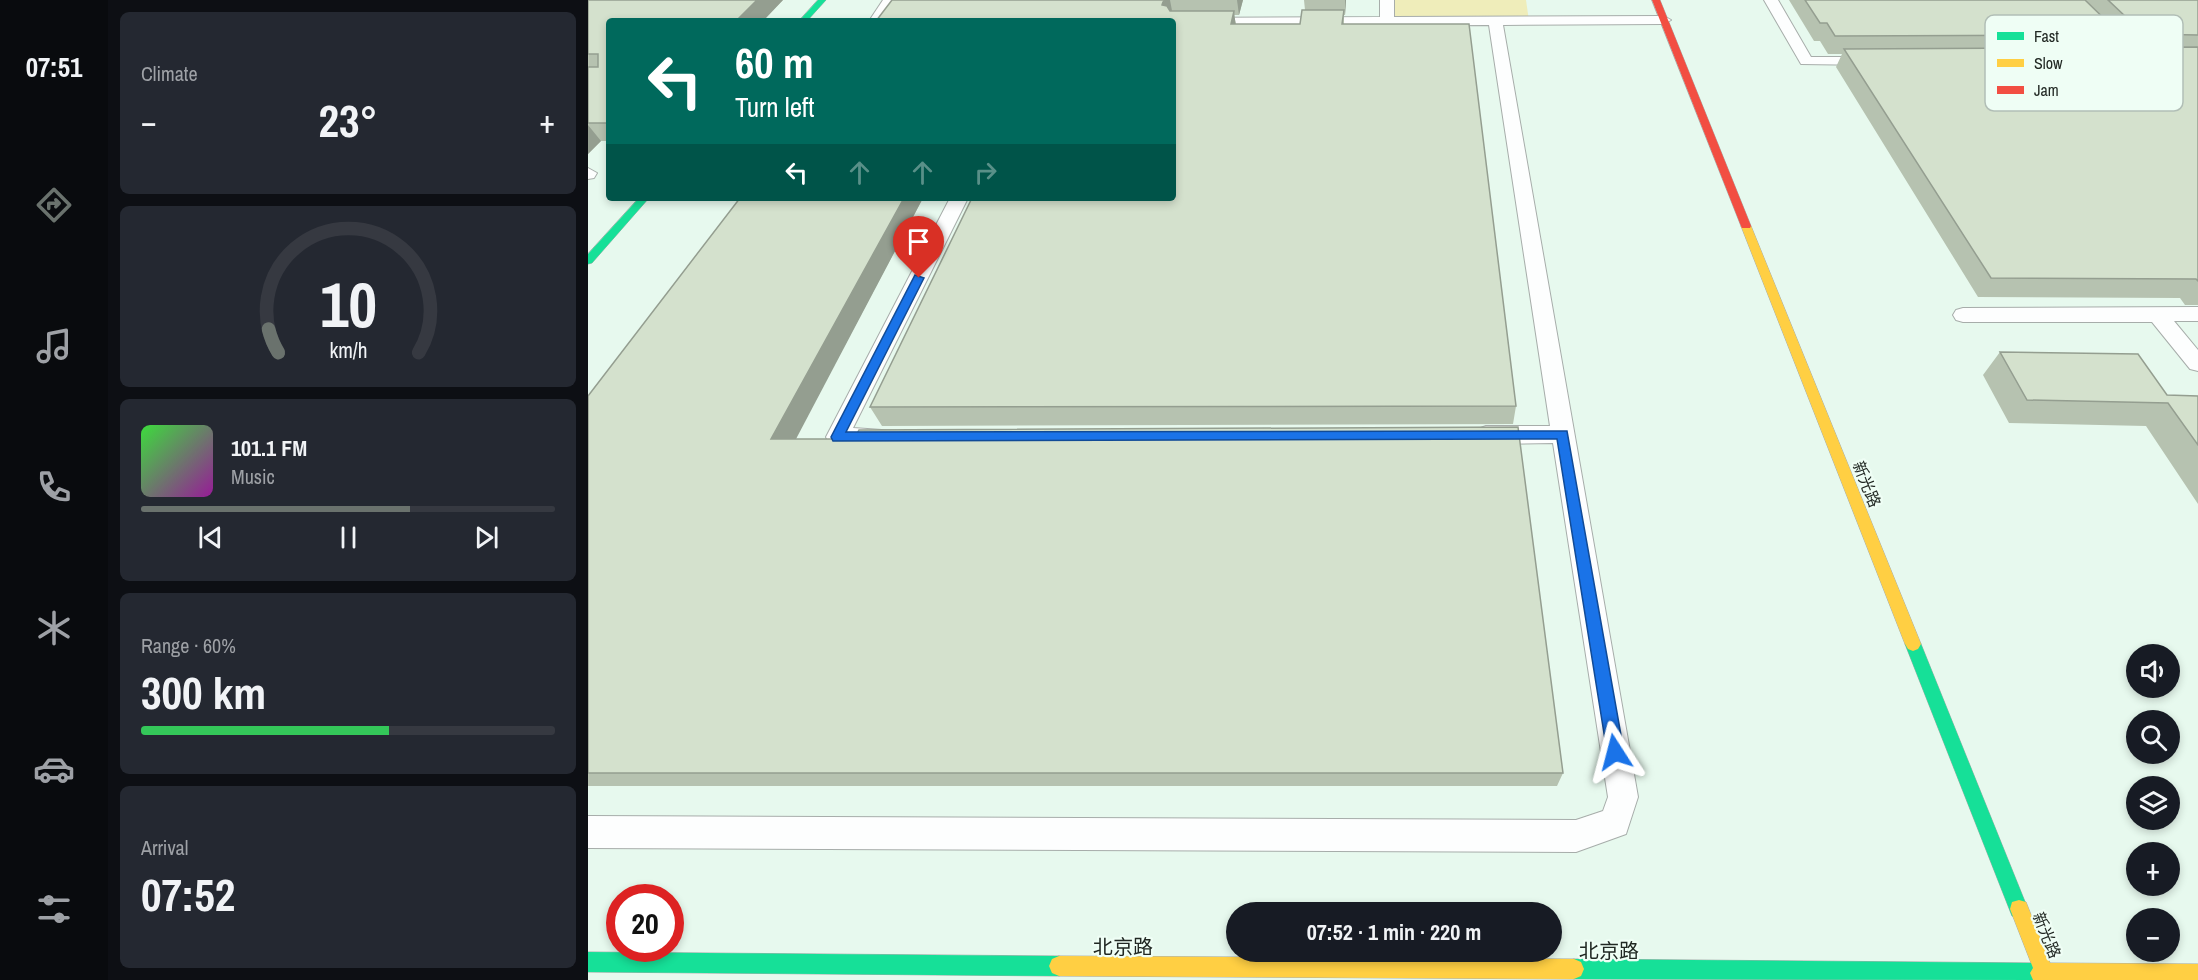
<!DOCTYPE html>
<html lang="en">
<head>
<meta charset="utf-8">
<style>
	:root { --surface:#171b24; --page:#242831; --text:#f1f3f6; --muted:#9ea1a6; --line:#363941; --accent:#6a726d }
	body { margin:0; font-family:"Archivo Narrow","Noto Sans SC",sans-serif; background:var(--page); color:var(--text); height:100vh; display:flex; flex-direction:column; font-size:22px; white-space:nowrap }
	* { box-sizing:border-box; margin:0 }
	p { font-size:20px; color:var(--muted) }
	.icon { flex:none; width:33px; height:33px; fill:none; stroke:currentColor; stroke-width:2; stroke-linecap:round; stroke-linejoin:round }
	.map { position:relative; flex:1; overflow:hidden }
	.panel { display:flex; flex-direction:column; gap:12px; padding:12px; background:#0d0f14; width:480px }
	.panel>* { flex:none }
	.top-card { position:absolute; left:18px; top:18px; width:570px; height:183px; border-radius:6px; box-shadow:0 3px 9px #0003; background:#00695c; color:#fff; overflow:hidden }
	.fabs { position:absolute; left:1538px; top:644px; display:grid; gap:12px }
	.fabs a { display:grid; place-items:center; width:54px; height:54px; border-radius:50%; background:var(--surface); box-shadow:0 3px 9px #0003; font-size:30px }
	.speed { position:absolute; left:18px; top:884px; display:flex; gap:12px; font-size:30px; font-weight:700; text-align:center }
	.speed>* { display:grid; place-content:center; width:78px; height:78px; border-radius:50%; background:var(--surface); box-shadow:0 3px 9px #0003; line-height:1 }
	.speed .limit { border:9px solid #d22; background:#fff; color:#111 }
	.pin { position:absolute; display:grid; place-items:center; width:51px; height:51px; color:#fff; margin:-62px -26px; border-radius:50% 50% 50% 0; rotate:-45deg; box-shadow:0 0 6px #0007 }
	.pin .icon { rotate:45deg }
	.me { position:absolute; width:66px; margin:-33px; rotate:351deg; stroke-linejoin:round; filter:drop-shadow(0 0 4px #0008) }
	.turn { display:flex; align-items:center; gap:21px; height:126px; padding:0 30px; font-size:27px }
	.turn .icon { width:78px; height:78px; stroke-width:2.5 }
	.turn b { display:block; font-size:42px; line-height:51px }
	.lanes { display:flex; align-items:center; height:57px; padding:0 30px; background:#0003; justify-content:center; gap:30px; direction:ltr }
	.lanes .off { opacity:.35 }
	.big { font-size:45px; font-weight:700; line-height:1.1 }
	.panel .tile { flex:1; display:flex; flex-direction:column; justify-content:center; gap:9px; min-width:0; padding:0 21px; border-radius:9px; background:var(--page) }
	.panel .dial { align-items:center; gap:0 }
	.dial svg { height:156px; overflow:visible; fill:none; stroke:var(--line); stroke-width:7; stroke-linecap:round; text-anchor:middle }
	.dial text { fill:var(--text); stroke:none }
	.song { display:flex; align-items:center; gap:18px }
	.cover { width:72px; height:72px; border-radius:9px; background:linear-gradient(135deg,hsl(120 70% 55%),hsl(300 70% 35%)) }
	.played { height:6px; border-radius:3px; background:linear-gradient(90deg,var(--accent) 65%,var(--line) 65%) }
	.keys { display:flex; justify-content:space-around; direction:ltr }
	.heat { display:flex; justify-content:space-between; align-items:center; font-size:33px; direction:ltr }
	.charge { height:9px; border-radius:4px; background:linear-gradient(90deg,#34c759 60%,var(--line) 0) }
	.trip { position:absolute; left:638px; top:902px; width:336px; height:60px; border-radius:30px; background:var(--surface); box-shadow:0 3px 9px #0003; font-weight:700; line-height:60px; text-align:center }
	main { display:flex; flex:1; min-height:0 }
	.tab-bar { display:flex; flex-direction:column; width:108px; justify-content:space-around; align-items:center; background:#090b0e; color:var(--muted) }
	.tab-bar .icon { width:42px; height:42px }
	.tab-bar .on { color:var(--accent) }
	.tab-bar b { font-size:27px; color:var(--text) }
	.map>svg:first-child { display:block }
	.built { fill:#e7f9ee; fill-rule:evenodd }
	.green { fill:#efedba }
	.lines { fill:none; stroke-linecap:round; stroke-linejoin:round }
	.lane-casing { stroke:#a7adaa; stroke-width:2 }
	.fast-casing { stroke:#a7adaa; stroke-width:1 }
	.slow-casing { stroke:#a7adaa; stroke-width:1 }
	.jam-casing { stroke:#a7adaa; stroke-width:1 }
	.lane { fill:#fdfefe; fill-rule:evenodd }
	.fast { fill:#16e098; fill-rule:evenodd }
	.slow { fill:#ffcf43; fill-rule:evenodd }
	.jam { fill:#f24e42; fill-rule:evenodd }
	.wall { fill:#b6c2b0; fill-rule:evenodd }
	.shaded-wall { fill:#949e90 }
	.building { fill:#d4e1cd; stroke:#949e90; stroke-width:1.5 }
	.route { fill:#1a73e8; stroke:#114b97; stroke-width:1.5 }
	.labels { text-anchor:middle; stroke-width:4.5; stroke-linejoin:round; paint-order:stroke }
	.street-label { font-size:16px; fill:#212823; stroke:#effef5 }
	.near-street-label { font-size:20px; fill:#212823; stroke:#effef5 }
	.key { fill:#effef5; stroke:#b1beb6; stroke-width:1.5 }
	.key-label { font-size:16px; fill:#212823 }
</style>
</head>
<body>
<main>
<nav class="tab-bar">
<b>07:51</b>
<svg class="icon on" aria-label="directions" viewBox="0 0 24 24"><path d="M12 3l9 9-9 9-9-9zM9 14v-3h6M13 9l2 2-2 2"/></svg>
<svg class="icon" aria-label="music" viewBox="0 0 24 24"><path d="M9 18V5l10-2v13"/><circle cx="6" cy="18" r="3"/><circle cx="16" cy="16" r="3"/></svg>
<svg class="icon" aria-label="phone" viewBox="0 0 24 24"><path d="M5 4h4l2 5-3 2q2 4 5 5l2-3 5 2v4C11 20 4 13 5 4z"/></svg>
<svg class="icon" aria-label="climate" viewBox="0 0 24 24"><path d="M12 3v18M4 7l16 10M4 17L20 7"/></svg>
<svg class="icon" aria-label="car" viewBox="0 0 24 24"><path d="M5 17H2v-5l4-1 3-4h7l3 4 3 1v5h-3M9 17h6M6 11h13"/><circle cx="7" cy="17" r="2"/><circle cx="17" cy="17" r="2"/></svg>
<svg class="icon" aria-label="filters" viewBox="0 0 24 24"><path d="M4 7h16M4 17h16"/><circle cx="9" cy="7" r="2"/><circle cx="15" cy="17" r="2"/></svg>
</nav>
<section class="panel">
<div class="tile"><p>Climate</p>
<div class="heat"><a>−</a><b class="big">23°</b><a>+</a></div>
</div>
<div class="tile dial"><svg viewBox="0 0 100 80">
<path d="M14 69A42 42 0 1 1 86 69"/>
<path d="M14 69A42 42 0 0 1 9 57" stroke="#6a726d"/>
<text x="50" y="56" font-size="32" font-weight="700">10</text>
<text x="50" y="72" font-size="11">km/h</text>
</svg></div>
<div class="tile">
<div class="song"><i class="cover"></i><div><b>101.1 FM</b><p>Music</p></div></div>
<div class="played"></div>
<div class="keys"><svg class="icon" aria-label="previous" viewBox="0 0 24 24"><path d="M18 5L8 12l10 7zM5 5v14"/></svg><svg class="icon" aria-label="pause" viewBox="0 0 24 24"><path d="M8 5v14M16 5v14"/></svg><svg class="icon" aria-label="next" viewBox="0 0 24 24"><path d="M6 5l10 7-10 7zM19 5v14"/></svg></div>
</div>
<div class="tile"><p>Range · 60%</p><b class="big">300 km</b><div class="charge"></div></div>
<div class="tile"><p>Arrival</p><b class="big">07:52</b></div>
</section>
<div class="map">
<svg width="1610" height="980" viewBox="0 0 1610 980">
	<rect width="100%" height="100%" fill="#f2faf6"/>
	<path class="built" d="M0,0h1610v980h-1610zM21,21h564v177h-564zM1548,654h33v33h-33zM1548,720h33v33h-33zM1548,786h33v33h-33zM1548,852h33v33h-33zM32,897h50v51h-50zM648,912h315v39h-315zM1548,918h33v33h-33z"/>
	<path class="green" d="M799,0h139l3,21h-142z"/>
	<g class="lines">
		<defs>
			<g id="lane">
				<path d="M295,0h14l-14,21h-14z"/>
				<path d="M792,0h14v17l270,-1 7,4 -7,4 -161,1 135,772 -12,37 -50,18 -988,-4v-32l988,4 27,-9 5,-14 -55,-354 -67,1 -8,-3 -3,-6 3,-6 8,-3h64l-61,-401 -316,1v-5h-6l6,-3 207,-1z"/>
				<path d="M1176,0h14l33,57h60l7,4 -7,4 -70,-1z"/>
				<path d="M1473,0h15l56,54h66v8h-75z"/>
				<path d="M0,168l9,5 -3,5 -6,1z"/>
				<path d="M362,198h18l-115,230 43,3 3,6 -3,6 -8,3h-51l-8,-3 -3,-6z"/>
				<path d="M1610,307v14h-24l24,29v21l-8,-2 -38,-47h-189l-7,-2 -3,-5 3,-5 7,-2z"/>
			</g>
			<g id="fast">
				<path d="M230,0h8l-19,21h-8z"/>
				<path d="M51,198h10l-57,65 -4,1v-10z"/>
				<path d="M1325,637l5,2 3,5 107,265 -2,7 -7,2 -7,-2 -107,-272 3,-5z"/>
				<path d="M0,952l471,4 7,3 3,7 -3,7 -7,3 -471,-4z"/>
				<path d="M986,959l466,4 7,3 3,7 -4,7 -472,-1 -7,-3 -3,-7 3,-7z"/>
			</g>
			<g id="slow">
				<path d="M1158,223l5,3 170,418 -3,5 -5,2 -5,-2 -3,-5 -164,-418z"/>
				<path d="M1431,900l7,2 24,61 148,1v16h-165l-3,-7 3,-5 -23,-59 2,-7z"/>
				<path d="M471,956l515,3 7,3 3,7 -3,7 -7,3 -515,-3 -7,-3 -3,-7 3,-7z"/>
			</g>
			<path id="jam" d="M1064,0h8l91,226 -1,2h-8l-1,-2z"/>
		</defs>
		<use href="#lane" class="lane-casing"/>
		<use href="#fast" class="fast-casing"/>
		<use href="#slow" class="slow-casing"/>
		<use href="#jam" class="jam-casing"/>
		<use href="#lane" class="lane"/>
		<use href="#fast" class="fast"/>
		<use href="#slow" class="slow"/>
		<use href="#jam" class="jam"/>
	</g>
	<g class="wall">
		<path d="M0,0h195l-20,21h-154v120h-8l-13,13z"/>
		<path d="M303,0h352l-4,15h-5l2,9h64l5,-14 -1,-10h42l-1,15h-1v9l172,382 -3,18 -631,2 -12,-19 303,-386 -282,-20z"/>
		<path d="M1201,0h409v305h-13l-5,-7 -202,-1 -142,-230 6,-13h-14l-8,-13h-6zM1531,38l9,9h-15z"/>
		<path d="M335,198l-128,241 768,334 -6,13h-969v-390z"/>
		<path d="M1412,352l167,43 31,1v108l-52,-78 -137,-3 -26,-48z"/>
	</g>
	<g class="shaded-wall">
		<path d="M169,0h26l-20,21h-27z"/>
		<path d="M578,0h4l3,16 -11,-11 1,-3z"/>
		<path d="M649,0h6l-4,15z"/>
		<path d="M757,0h1l-1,15z"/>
		<path d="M646,11l2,17 -5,-4z"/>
		<path d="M0,125l13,16 -13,13z"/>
		<path d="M316,198h19l-137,260 -15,-19z"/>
	</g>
	<g class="building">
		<path d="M0,0h169l-21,21h-127v102h-21v-56h10v-13h-10z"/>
		<path d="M304,0h274l-3,2 -1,3 5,1 3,5h64l-3,13h69l2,-14h42l-2,14h127l47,382 -646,1 102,-209h201v-177h-297z"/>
		<path d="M1217,0h280l36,35 -286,1 -8,-13h-7z"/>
		<path d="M1520,0h90v35l-54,-1z"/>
		<path d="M1610,47v234l-2,-2 -205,-1 -147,-229z"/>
		<path d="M152,198h164l-133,241h83l5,-9 659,-3 45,346h-975v-377z"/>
		<path d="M1412,352l138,2 29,41 31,1v49l-30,-42 -141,-3z"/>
	</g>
	<path class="route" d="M327,275l9,3 -78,154 721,-1 57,321 -3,6 -6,2 -6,-2 -2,-6 -50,-313 -724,2 -2,-4z"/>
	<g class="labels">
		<g class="street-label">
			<text transform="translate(1279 484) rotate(68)" y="6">新光路</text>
			<text transform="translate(1459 935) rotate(68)" y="6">新光路</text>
		</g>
		<g class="near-street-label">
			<text x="535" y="954">北京路</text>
			<text x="1021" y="958">北京路</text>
		</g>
	</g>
	<rect x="1397" y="15" width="198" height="96" rx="9" class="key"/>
	<rect x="1409" y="32" width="27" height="8" fill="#16e098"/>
	<rect x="1409" y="59" width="27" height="8" fill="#ffcf43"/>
	<rect x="1409" y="86" width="27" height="8" fill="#f24e42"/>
	<g class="key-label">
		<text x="1446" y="42">Fast</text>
		<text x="1446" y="69">Slow</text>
		<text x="1446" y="96">Jam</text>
	</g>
</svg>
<div class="fabs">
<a><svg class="icon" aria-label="sound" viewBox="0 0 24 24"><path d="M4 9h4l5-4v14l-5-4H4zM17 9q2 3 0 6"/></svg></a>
<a><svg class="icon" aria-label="search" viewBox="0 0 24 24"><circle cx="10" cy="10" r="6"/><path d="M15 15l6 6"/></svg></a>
<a><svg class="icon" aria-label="layers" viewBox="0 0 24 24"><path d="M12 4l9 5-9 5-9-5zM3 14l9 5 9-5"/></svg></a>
<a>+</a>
<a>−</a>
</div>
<div class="speed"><div class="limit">20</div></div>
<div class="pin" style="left:331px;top:278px;background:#d93025"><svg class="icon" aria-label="arrive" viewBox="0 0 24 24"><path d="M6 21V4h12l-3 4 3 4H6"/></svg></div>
<svg class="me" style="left:1027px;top:752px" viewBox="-20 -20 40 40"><path d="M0-17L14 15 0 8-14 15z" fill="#1a73e8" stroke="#fff" stroke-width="4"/></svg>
<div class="trip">07:52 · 1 min · 220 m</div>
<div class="top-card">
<div class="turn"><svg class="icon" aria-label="left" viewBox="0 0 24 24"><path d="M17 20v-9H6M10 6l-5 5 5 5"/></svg><div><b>60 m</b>Turn left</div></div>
<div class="lanes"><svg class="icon" aria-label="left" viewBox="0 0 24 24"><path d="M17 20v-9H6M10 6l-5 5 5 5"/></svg><svg class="icon off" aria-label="ahead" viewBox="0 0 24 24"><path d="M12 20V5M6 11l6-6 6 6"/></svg><svg class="icon off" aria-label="ahead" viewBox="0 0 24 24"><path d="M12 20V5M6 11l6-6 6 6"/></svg><svg class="icon off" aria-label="right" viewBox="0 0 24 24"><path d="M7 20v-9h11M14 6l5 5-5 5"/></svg></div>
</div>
</div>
</main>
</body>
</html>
